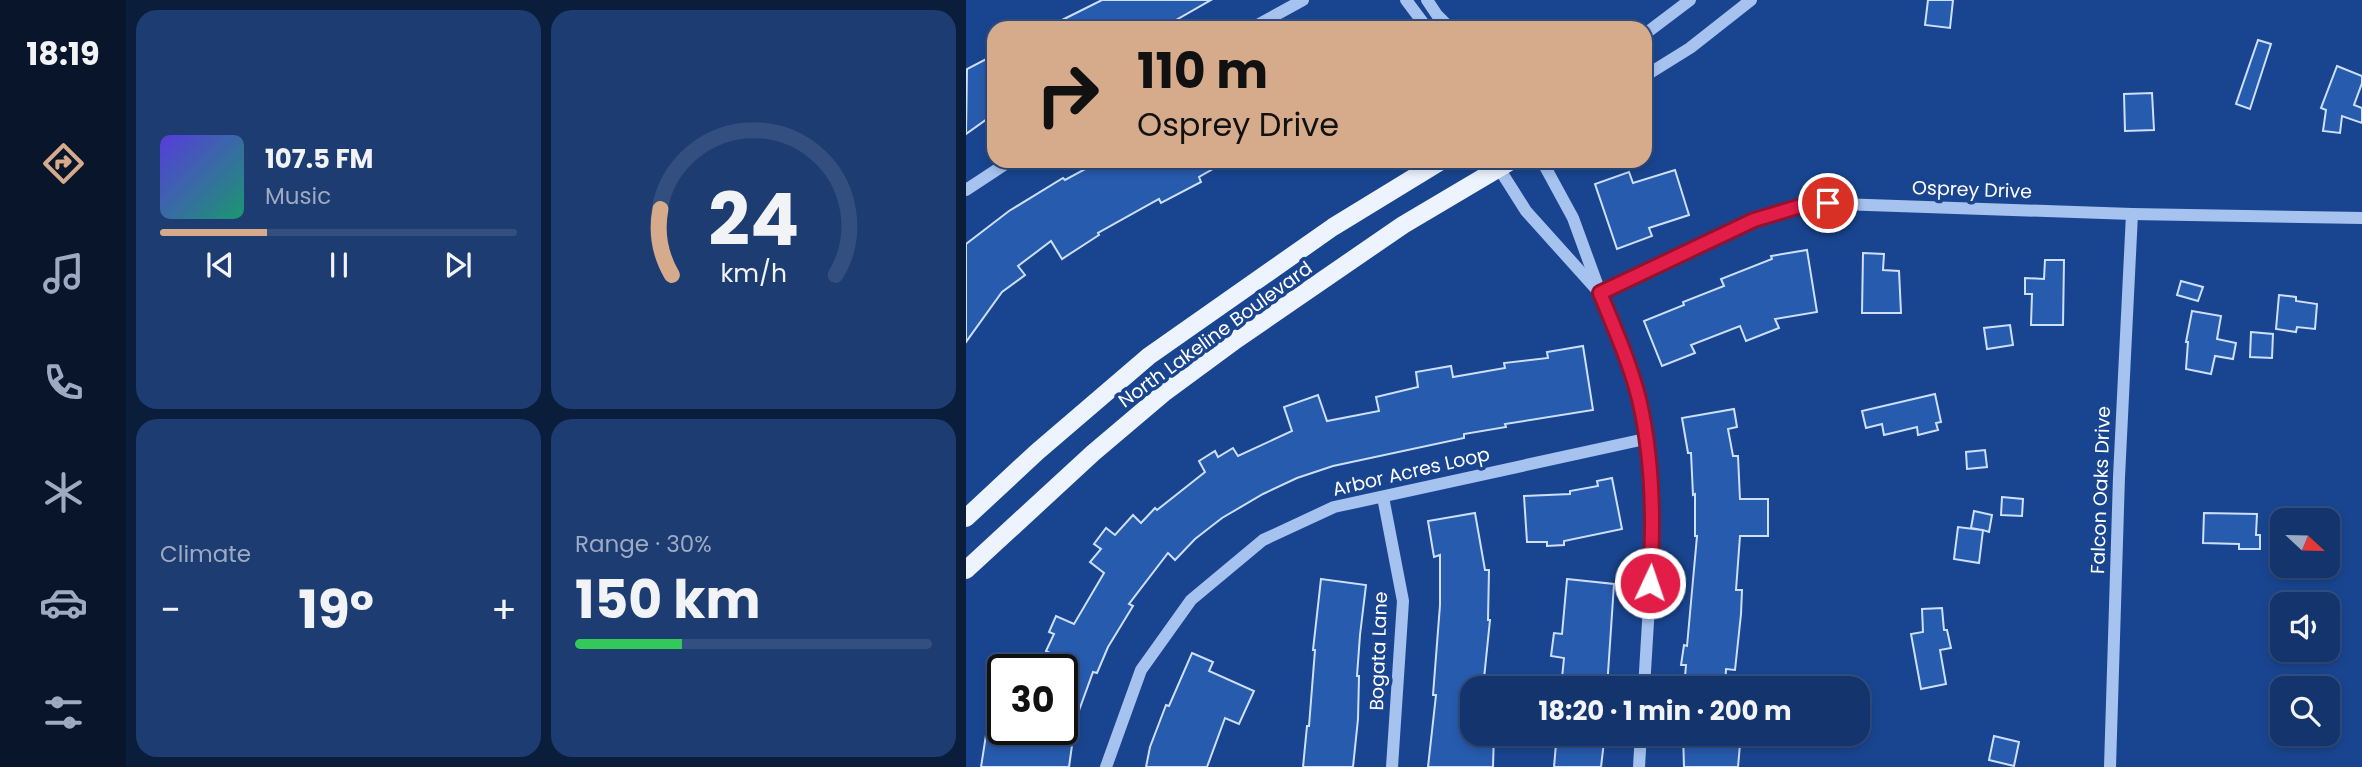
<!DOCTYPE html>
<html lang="en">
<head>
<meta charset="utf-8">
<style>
	:root { --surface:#13346c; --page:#1c3c72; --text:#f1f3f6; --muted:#9daac2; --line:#324f7f; --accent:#d6ab8b }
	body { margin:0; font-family:Poppins,sans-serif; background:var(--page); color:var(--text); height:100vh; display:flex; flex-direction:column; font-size:26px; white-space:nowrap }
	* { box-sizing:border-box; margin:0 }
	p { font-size:23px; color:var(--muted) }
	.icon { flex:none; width:38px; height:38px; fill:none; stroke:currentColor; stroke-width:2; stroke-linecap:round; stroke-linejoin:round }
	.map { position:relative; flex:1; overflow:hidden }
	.details { display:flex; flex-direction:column; gap:10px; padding:10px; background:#0a1d3b; width:840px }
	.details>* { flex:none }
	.top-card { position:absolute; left:21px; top:21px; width:665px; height:147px; border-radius:21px; box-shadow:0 4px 10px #0003,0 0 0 2px var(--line); background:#d6ab8b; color:#111; overflow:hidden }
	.needle { width:46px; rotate:112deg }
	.controls { position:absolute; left:1304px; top:508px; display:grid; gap:14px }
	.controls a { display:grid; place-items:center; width:70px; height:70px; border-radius:14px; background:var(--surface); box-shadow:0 4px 10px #0003,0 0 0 2px var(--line); font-size:35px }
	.speed { position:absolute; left:21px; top:654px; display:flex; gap:14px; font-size:35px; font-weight:700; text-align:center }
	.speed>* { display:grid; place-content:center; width:91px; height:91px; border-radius:50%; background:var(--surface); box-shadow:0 4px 10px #0003,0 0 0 2px var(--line); line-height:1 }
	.speed .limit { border:4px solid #111; border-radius:10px; background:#fff; color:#111 }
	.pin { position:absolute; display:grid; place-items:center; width:60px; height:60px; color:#fff; margin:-30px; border:4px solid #fff; border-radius:50%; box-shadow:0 2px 7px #0007 }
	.me { position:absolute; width:77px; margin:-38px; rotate:3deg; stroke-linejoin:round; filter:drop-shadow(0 0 5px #0008) }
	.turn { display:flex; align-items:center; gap:24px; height:147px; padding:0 35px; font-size:32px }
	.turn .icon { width:91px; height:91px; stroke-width:2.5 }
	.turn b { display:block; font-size:49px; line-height:60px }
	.big { font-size:52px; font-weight:700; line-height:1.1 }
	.details .card { flex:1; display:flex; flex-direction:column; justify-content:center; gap:10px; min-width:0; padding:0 24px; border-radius:21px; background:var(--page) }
	.details .dial { align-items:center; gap:0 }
	.dial svg { height:182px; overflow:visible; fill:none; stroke:var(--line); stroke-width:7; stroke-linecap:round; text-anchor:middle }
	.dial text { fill:var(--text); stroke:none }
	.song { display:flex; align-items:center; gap:21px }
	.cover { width:84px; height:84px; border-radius:10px; background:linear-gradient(135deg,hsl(250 70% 55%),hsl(160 70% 35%)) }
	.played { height:7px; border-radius:4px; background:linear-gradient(90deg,var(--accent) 30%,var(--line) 30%) }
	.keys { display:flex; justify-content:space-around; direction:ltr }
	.heat { display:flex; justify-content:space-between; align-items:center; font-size:38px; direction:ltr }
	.charge { height:10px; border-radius:5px; background:linear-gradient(90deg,#34c759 30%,var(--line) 0) }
	.details .tiles { flex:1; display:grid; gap:10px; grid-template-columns:repeat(2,1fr) }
	.trip { position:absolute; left:494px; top:676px; width:410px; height:70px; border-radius:21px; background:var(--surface); box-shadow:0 4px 10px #0003,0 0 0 2px var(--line); font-weight:700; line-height:70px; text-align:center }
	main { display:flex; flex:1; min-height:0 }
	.tabs { display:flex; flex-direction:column; width:126px; justify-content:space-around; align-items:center; background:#08152b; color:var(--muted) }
	.tabs .icon { width:49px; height:49px }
	.tabs .active { color:var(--accent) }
	.tabs b { font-size:32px; color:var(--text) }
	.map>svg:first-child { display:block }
	.building { fill:#275bae; stroke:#cddffb; stroke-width:2 }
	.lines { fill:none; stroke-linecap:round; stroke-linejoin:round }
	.minor { stroke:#a6c2ef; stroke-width:12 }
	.major { stroke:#eef4ff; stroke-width:18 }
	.route-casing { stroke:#92132f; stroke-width:18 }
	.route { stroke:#e11d48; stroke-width:12 }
	.labels { text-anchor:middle; stroke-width:7; stroke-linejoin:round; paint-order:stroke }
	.street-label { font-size:19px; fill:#fff; stroke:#194590 }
</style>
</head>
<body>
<main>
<nav class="tabs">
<b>18:19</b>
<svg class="icon active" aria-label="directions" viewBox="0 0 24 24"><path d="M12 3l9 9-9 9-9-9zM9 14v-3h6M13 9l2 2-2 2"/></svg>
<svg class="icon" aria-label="music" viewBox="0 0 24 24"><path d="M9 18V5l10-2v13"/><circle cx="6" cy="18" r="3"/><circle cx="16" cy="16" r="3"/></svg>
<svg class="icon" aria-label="phone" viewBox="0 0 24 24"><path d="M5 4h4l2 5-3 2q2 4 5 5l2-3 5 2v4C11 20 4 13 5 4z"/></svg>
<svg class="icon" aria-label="climate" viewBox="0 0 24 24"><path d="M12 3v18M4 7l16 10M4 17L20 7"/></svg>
<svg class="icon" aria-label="car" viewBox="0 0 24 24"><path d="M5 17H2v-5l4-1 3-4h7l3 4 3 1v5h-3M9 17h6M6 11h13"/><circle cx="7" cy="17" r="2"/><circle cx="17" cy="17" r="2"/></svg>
<svg class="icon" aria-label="filters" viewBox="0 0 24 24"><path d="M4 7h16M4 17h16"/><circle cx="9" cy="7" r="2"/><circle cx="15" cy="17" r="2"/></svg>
</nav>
<section class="details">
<div class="tiles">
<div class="card">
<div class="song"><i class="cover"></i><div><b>107.5 FM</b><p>Music</p></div></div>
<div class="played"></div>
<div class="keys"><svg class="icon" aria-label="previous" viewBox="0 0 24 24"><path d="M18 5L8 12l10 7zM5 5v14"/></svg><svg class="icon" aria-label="pause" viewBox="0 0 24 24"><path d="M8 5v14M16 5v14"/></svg><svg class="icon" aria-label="next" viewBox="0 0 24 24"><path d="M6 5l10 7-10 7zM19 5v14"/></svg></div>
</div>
<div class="card dial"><svg viewBox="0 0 100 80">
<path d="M14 69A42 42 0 1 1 86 69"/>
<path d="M14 69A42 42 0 0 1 9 40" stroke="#d6ab8b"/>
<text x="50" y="56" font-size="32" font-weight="700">24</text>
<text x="50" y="72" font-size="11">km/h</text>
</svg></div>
<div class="card"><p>Climate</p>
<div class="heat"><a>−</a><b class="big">19°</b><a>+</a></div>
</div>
<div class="card"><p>Range · 30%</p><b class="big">150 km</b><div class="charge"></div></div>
</div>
</section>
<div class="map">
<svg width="1396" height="767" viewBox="0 0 1396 767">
	<rect width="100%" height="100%" fill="#194590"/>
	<g class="building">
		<path d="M136,0h109l-49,28h-116z"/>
		<path d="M962,0h25l-3,28 -25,-3z"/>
		<path d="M1292,40l13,4 -21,65 -14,-5z"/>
		<path d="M28,55v59l-28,20 1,-65z"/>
		<path d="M1371,66l25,10v7l-8,22 8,3v15l-20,-7 -2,17 -17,-2 3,-21 -5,-2z"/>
		<path d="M1186,93l2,37 -29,1 -1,-37z"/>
		<path d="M134,161h127l-28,16 2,5 -40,21 -2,-4 -61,34 1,2 -37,24 -11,-18 -33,25 7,9 -23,17 -36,50v-98l43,-33 54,-33 2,2z"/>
		<path d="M709,170l14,45 -40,13 3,8 -35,13 -22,-65 34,-12 4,11z"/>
		<path d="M841,250l10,62 -42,7 4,9 -33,13 -6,-15 -49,19 4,8 -33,13 -18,-45 40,-16 -1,-3 41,-16 -3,-7 51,-20 -1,-3z"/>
		<path d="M897,253l21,1 -1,16 16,1 2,42h-39z"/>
		<path d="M1079,260h19l-1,65h-32l1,-31h-7v-16l19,1z"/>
		<path d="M1215,281l22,6 -5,14 -21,-6z"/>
		<path d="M1313,295l17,2v4l21,3 -2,25 -18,-2 -1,5 -20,-3z"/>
		<path d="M1226,311l29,5 -4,23 19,4 -3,16 -18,-3 -4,18 -25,-5 2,-27h-2z"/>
		<path d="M1044,325l3,20 -26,4 -3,-21z"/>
		<path d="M1285,332l22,2 -1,24 -22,-1z"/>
		<path d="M617,346l10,64 -88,14 1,3 -42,7v4l-131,28 -36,12 -34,16 -41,24 -27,21 -20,21 -7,-7 -39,51 4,2 -25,41 -11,26 -4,-1 -16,44 -15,-5v-41h-18l6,-17 -4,-2 8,-17 -5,-2 7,-16 18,8 30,-51 -14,-11 11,-13 -7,-5 12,-16 9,7 18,-20 8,8 14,-15 2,2 48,-38 -6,-11 16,-10 3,6 15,-9 5,8 54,-25 -8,-24 34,-12 9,26 52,-10 -3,-14 42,-10 -2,-15 35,-6 2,11 52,-9 -1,-5 44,-5 -1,-6z"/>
		<path d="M969,394l6,28 -5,1 2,7 -20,5 -1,-8 -33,8 -2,-11 -16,4 -4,-17z"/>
		<path d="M768,409l3,18 -9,2 5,27h5l2,43h28v37h-28l-4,54h6l-1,24 -6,56 -9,-1 -1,19h-41l2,-23h-5l3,-20 3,1 10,-110h-2v-42l-2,1 -2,-42h-3l-6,-35z"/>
		<path d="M1019,450l2,17 -20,2 -1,-17z"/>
		<path d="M646,478l10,51 -58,12v4l-17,1v-4h-20l-3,-46 46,-2v-3l28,-5 -1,-5z"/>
		<path d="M1036,497l21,2 -1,17 -21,-1z"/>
		<path d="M1008,511l18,4 -3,17 -6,-2 -4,33 -25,-4 4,-32 24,3 -11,-2z"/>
		<path d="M509,513l10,57h4l-1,50h2l-7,68h-11v45h22l-1,34h-65l8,-72h-3l7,-90v-50l-6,2 -6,-36z"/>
		<path d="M1238,513l53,1 -1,21h4v14h-21v-5l-36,-1z"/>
		<path d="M355,579l45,6 -6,50 -3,41h2l-1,43 -5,48h-50l4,-41h2l6,-76h-2z"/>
		<path d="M601,579l47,5 -7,104h-46l3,-30 -13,-2 3,-23 8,1z"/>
		<path d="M976,608l2,22h3l4,18 -11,2 6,34 -25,5 -10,-55 12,-2 -1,-23z"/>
		<path d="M226,653l21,9 -4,9 45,20 -15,33 -14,-6 -18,49h-61l4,-20 16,-42 3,1z"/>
		<path d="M71,733l36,5 -4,29h-88l5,-32 50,6z"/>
		<path d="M591,733h48l-4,34h-47z"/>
		<path d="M717,733h58l-3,34h-54z"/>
		<path d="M1028,736l25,6 -5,24 -25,-6z"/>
	</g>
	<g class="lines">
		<g class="minor">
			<path d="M440,0l21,28"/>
			<path d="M461,0l10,15 13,13"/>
			<path d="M286,28l51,-28"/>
			<path d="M679,34l45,-34"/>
			<path d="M679,76l45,-28 61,-48"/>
			<path d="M576,161l31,57 66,181 11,74 2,83 -8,132"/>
			<path d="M529,162l31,49 71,79"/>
			<path d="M0,190l44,-29"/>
			<path d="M634,293l154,-73 57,-17 321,11 230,4"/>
			<path d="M417,497l20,104 -11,166"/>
			<path d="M140,767l35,-97 50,-70 72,-60 71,-33 311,-68"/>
			<path d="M673,767l2,-34"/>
			<path d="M1144,767l9,-290 13,-263"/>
		</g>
		<g class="major">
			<path d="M0,518l71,-66 112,-96 184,-129 108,-66"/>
			<path d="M0,570l127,-117 72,-61 72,-53 166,-114 108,-64"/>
		</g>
	</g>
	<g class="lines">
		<defs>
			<path id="route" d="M684,583c4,-60 3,-125 -11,-184 -9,-36 -25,-72 -39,-106l154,-73 57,-17h17"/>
		</defs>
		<use href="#route" class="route-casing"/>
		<use href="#route" class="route"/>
	</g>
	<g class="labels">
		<g class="street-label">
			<text transform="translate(1006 189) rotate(2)" y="7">Osprey Drive</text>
			<text transform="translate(249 334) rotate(-36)" y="7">North Lakeline Boulevard</text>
			<text transform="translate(445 471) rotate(-13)" y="7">Arbor Acres Loop</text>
			<text transform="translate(1134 490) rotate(-88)" y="7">Falcon Oaks Drive</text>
			<text transform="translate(412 651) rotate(-88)" y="7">Bogata Lane</text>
		</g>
	</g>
</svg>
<div class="controls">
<a><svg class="needle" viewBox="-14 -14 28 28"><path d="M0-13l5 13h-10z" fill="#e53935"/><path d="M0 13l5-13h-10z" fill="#9daac2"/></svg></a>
<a><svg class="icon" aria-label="sound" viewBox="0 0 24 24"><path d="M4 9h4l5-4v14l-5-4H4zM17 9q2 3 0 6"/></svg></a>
<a><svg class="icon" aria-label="search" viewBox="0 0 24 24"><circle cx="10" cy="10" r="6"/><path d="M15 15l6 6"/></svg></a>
</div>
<div class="speed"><div class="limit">30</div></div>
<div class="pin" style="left:862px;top:203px;background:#d93025"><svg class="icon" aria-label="arrive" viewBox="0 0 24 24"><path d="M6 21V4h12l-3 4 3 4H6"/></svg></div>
<svg class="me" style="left:684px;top:583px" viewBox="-20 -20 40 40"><circle r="17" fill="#e11d48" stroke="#fff" stroke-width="3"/><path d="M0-11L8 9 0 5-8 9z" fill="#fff"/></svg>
<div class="trip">18:20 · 1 min · 200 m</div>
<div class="top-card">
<div class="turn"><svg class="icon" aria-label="right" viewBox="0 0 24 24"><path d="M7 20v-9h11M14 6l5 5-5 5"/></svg><div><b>110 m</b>Osprey Drive</div></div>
</div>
</div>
</main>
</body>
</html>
